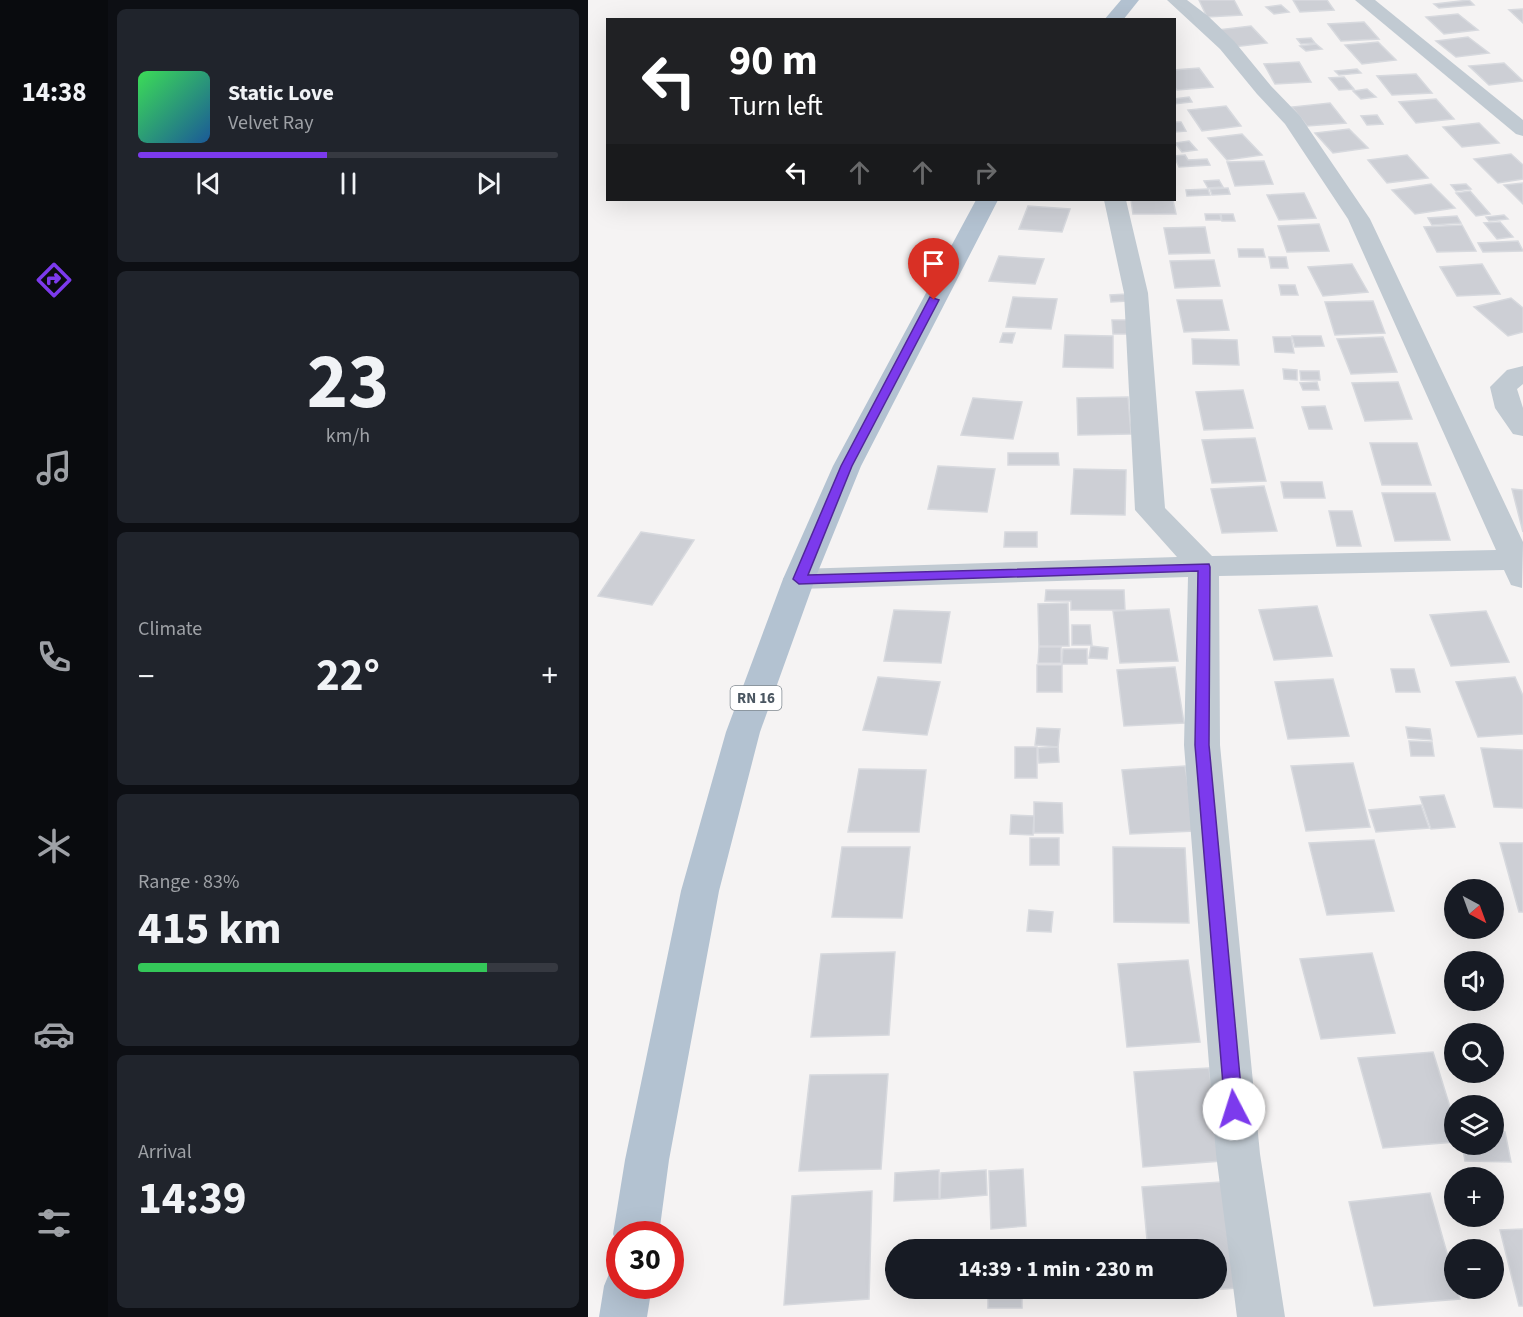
<!DOCTYPE html>
<html lang="en">
<head>
<meta charset="utf-8">
<style>
	:root { --surface:#171b24; --page:#20242c; --text:#f1f3f6; --muted:#9ea1a6; --line:#363941; --accent:#7c3aed }
	body { margin:0; font-family:"Source Sans 3",sans-serif; background:var(--page); color:var(--text); height:100vh; display:flex; flex-direction:column; font-size:22px; white-space:nowrap }
	* { box-sizing:border-box; margin:0 }
	p { font-size:20px; color:var(--muted) }
	.icon { flex:none; width:33px; height:33px; fill:none; stroke:currentColor; stroke-width:2; stroke-linecap:round; stroke-linejoin:round }
	.map { position:relative; flex:1; overflow:hidden }
	.side { display:flex; flex-direction:column; gap:9px; padding:9px; background:#0d0f14; width:480px }
	.side>* { flex:none }
	.banner { position:absolute; left:18px; top:18px; width:570px; height:183px; border-radius:0px; box-shadow:0 6px 24px #0002; background:#202124; color:#fff; overflow:hidden }
	.needle { width:39px; rotate:139deg }
	.buttons { position:absolute; left:856px; top:879px; display:grid; gap:12px }
	.buttons a { display:grid; place-items:center; width:60px; height:60px; border-radius:50%; background:var(--surface); box-shadow:0 6px 24px #0002; font-size:30px }
	.speed { position:absolute; left:18px; top:1221px; display:flex; gap:12px; font-size:30px; font-weight:700; text-align:center }
	.speed>* { display:grid; place-content:center; width:78px; height:78px; border-radius:50%; background:var(--surface); box-shadow:0 6px 24px #0002; line-height:1 }
	.speed .limit { border:9px solid #d22; background:#fff; color:#111 }
	.pin { position:absolute; display:grid; place-items:center; width:51px; height:51px; color:#fff; margin:-62px -26px; border-radius:50% 50% 50% 0; rotate:-45deg; box-shadow:0 0 6px #0007 }
	.pin .icon { rotate:45deg }
	.me { position:absolute; width:66px; margin:-33px; rotate:355deg; stroke-linejoin:round; filter:drop-shadow(0 0 4px #0008) }
	.turn { display:flex; align-items:center; gap:21px; height:126px; padding:0 24px; font-size:27px }
	.turn .icon { width:78px; height:78px; stroke-width:2.5 }
	.turn b { display:block; font-size:42px; line-height:51px }
	.lanes { display:flex; align-items:center; height:57px; padding:0 24px; background:#0003; justify-content:center; gap:30px; direction:ltr }
	.lanes .off { opacity:.35 }
	.big { font-size:45px; font-weight:700; line-height:1.1 }
	.side .card { flex:1; display:flex; flex-direction:column; justify-content:center; gap:9px; min-width:0; padding:0 21px; border-radius:9px; background:var(--page) }
	.side .dial { align-items:center; gap:0 }
	.dial b { font-size:78px; line-height:1 }
	.song { display:flex; align-items:center; gap:18px }
	.cover { width:72px; height:72px; border-radius:9px; background:linear-gradient(135deg,hsl(130 70% 55%),hsl(210 70% 35%)) }
	.played { height:6px; border-radius:3px; background:linear-gradient(90deg,var(--accent) 45%,var(--line) 45%) }
	.keys { display:flex; justify-content:space-around; direction:ltr }
	.heat { display:flex; justify-content:space-between; align-items:center; font-size:33px; direction:ltr }
	.charge { height:9px; border-radius:4px; background:linear-gradient(90deg,#34c759 83%,var(--line) 0) }
	.trip { position:absolute; left:297px; top:1239px; width:342px; height:60px; border-radius:30px; background:var(--surface); box-shadow:0 6px 24px #0002; font-weight:700; line-height:60px; text-align:center }
	main { display:flex; flex:1; min-height:0 }
	.tab-bar { display:flex; flex-direction:column; width:108px; justify-content:space-around; align-items:center; background:#090b0e; color:var(--muted) }
	.tab-bar .icon { width:42px; height:42px }
	.tab-bar .active { color:var(--accent) }
	.tab-bar b { font-size:27px; color:var(--text) }
	.map>svg:first-child { display:block }
	.building { fill:#cdcfd5; stroke:#d7d9de; stroke-width:1.5 }
	.lines { fill:none; stroke-linecap:round; stroke-linejoin:round }
	.minor { fill:#c1cad2; fill-rule:evenodd }
	.primary { fill:#b3c2d1; fill-rule:evenodd }
	.route { fill:#7c3aed; stroke:#51269a; stroke-width:1.5 }
	.labels { text-anchor:middle; stroke-width:5; stroke-linejoin:round; paint-order:stroke }
	.shield { fill:#fff; stroke:#808990; stroke-width:1.5 }
	.shield-label { font-size:15px; font-weight:bold; fill:#4a5661 }
</style>
</head>
<body>
<main>
<nav class="tab-bar">
<b>14:38</b>
<svg class="icon active" aria-label="directions" viewBox="0 0 24 24"><path d="M12 3l9 9-9 9-9-9zM9 14v-3h6M13 9l2 2-2 2"/></svg>
<svg class="icon" aria-label="music" viewBox="0 0 24 24"><path d="M9 18V5l10-2v13"/><circle cx="6" cy="18" r="3"/><circle cx="16" cy="16" r="3"/></svg>
<svg class="icon" aria-label="phone" viewBox="0 0 24 24"><path d="M5 4h4l2 5-3 2q2 4 5 5l2-3 5 2v4C11 20 4 13 5 4z"/></svg>
<svg class="icon" aria-label="climate" viewBox="0 0 24 24"><path d="M12 3v18M4 7l16 10M4 17L20 7"/></svg>
<svg class="icon" aria-label="car" viewBox="0 0 24 24"><path d="M5 17H2v-5l4-1 3-4h7l3 4 3 1v5h-3M9 17h6M6 11h13"/><circle cx="7" cy="17" r="2"/><circle cx="17" cy="17" r="2"/></svg>
<svg class="icon" aria-label="filters" viewBox="0 0 24 24"><path d="M4 7h16M4 17h16"/><circle cx="9" cy="7" r="2"/><circle cx="15" cy="17" r="2"/></svg>
</nav>
<section class="side">
<div class="card">
<div class="song"><i class="cover"></i><div><b>Static Love</b><p>Velvet Ray</p></div></div>
<div class="played"></div>
<div class="keys"><svg class="icon" aria-label="previous" viewBox="0 0 24 24"><path d="M18 5L8 12l10 7zM5 5v14"/></svg><svg class="icon" aria-label="pause" viewBox="0 0 24 24"><path d="M8 5v14M16 5v14"/></svg><svg class="icon" aria-label="next" viewBox="0 0 24 24"><path d="M6 5l10 7-10 7zM19 5v14"/></svg></div>
</div>
<div class="card dial"><b>23</b><p>km/h</p></div>
<div class="card"><p>Climate</p>
<div class="heat"><a>−</a><b class="big">22°</b><a>+</a></div>
</div>
<div class="card"><p>Range · 83%</p><b class="big">415 km</b><div class="charge"></div></div>
<div class="card"><p>Arrival</p><b class="big">14:39</b></div>
</section>
<div class="map">
<svg width="935" height="1317" viewBox="0 0 935 1317">
	<rect width="100%" height="100%" fill="#f5f3f3"/>
	<g class="building">
		<path d="M611,0h35l8,15 -35,2z"/>
		<path d="M705,0h34l7,10 -34,2z"/>
		<path d="M881,0l5,5 -35,3 -5,-4z"/>
		<path d="M693,5l8,7 -15,2 -8,-7z"/>
		<path d="M935,9v14l-14,-13z"/>
		<path d="M870,14l20,16 -34,4 -18,-17z"/>
		<path d="M776,22l15,17 -38,2 -13,-17z"/>
		<path d="M663,26l16,17 -34,4 -16,-17z"/>
		<path d="M880,37l21,16 -33,4 -20,-16z"/>
		<path d="M723,38l4,5 -14,1 -4,-5z"/>
		<path d="M790,42l18,18 -34,4 -17,-19z"/>
		<path d="M728,44l6,5 -16,2 -6,-5z"/>
		<path d="M711,62l12,20 -36,2 -11,-20z"/>
		<path d="M916,63l19,18 -34,4 -20,-19z"/>
		<path d="M611,68l14,19 -36,3 -3,-4v-16z"/>
		<path d="M769,69l4,4 -22,2 -4,-4z"/>
		<path d="M828,74l16,19 -40,2 -15,-19z"/>
		<path d="M756,77l10,12 -15,1 -10,-12z"/>
		<path d="M779,89l9,8 -15,2 -8,-8z"/>
		<path d="M601,97l3,5 -18,2v-5z"/>
		<path d="M848,99l18,20 -38,4 -17,-21z"/>
		<path d="M742,103l16,20 -39,3 -15,-19z"/>
		<path d="M638,106l15,20 -39,5 -14,-21z"/>
		<path d="M789,115l6,9 -16,1 -6,-9z"/>
		<path d="M586,122h7l5,9 -12,1z"/>
		<path d="M891,123l20,20 -37,4 -19,-20z"/>
		<path d="M761,129l19,19 -35,5 -18,-20z"/>
		<path d="M654,134l20,21 -35,5 -19,-22z"/>
		<path d="M601,141l8,9 -15,2 -7,-9z"/>
		<path d="M923,154l12,11v14l-25,4 -24,-24z"/>
		<path d="M597,155l3,5 19,-1 3,6 -31,2 -5,-11z"/>
		<path d="M819,155l21,23 -41,5 -19,-23z"/>
		<path d="M676,161l9,23 -38,2 -8,-24z"/>
		<path d="M631,180l4,7 -15,1 -4,-7z"/>
		<path d="M935,183v21l-19,-19z"/>
		<path d="M843,184l24,24 -40,6 -23,-24z"/>
		<path d="M878,184l5,5 -15,2 -5,-6z"/>
		<path d="M640,188l2,6 -18,1 -2,-6z"/>
		<path d="M620,189l2,6 -23,1 -1,-6z"/>
		<path d="M882,191l20,23 -14,2 -20,-23z"/>
		<path d="M716,193l12,25 -37,2 -12,-25z"/>
		<path d="M543,200h42l3,14h-43z"/>
		<path d="M440,206l42,3 -8,23 -43,-3z"/>
		<path d="M617,214h15l1,6h-15z"/>
		<path d="M633,214h12l2,7h-13z"/>
		<path d="M916,215l4,4 -19,2 -3,-4z"/>
		<path d="M869,216l4,7 -29,2 -4,-7z"/>
		<path d="M912,222l13,15 -16,2 -13,-16z"/>
		<path d="M731,224l10,27 -42,1 -9,-26z"/>
		<path d="M874,225l14,26 -39,1 -13,-25z"/>
		<path d="M617,227l5,26 -41,1 -5,-26z"/>
		<path d="M930,241l5,10 -40,1 -5,-9z"/>
		<path d="M650,249h25l2,8h-26z"/>
		<path d="M411,256l45,3 -9,25 -46,-3z"/>
		<path d="M681,257h17l2,11h-17z"/>
		<path d="M626,260l6,26 -45,2 -5,-27z"/>
		<path d="M764,264l16,28 -45,4 -15,-29z"/>
		<path d="M894,264l18,30 -43,2 -17,-29z"/>
		<path d="M691,285h16l3,10h-17z"/>
		<path d="M539,294l1,7 -17,1 -1,-7z"/>
		<path d="M425,297l44,2 -6,30 -45,-2z"/>
		<path d="M923,298l12,10v24l-15,4 -34,-29z"/>
		<path d="M589,300h45l7,30 -45,2z"/>
		<path d="M785,301l12,32 -50,2 -10,-33z"/>
		<path d="M524,320h19l1,14h-19z"/>
		<path d="M415,333h12l-3,10 -12,-1z"/>
		<path d="M477,335l48,1v32l-50,-1z"/>
		<path d="M704,336h29l3,10 -29,1z"/>
		<path d="M685,337h18l3,16 -19,-1z"/>
		<path d="M795,337l14,35 -46,2 -14,-35z"/>
		<path d="M604,339l45,1 2,25 -46,-1z"/>
		<path d="M695,369l14,1v10l-13,-1z"/>
		<path d="M712,371h19l1,9h-19z"/>
		<path d="M729,382l2,8h-16l-3,-7z"/>
		<path d="M810,382l14,37 -47,2 -13,-38z"/>
		<path d="M655,390l10,38 -49,2 -8,-38z"/>
		<path d="M540,397l3,37 -53,1 -1,-37z"/>
		<path d="M385,398l49,4 -9,37 -52,-4z"/>
		<path d="M737,406l7,23h-23l-7,-22z"/>
		<path d="M667,438l11,43 -54,2 -10,-43z"/>
		<path d="M782,443h47l14,42h-49z"/>
		<path d="M420,453h50l1,12h-51z"/>
		<path d="M350,466l57,3 -8,43 -59,-3z"/>
		<path d="M486,469l52,1 -1,45 -54,-1z"/>
		<path d="M693,482h41l3,16h-41z"/>
		<path d="M676,486l13,45 -55,2 -11,-44z"/>
		<path d="M924,489l11,1v42z"/>
		<path d="M794,493h53l15,47 -55,1z"/>
		<path d="M741,511h23l9,35h-24z"/>
		<path d="M53,532l53,8 -42,65 -54,-9z"/>
		<path d="M417,532h32v15h-33z"/>
		<path d="M458,590h78l1,20h-54v-9h-26z"/>
		<path d="M480,603l1,43h-30l-1,-42z"/>
		<path d="M729,606l15,50 -58,4 -15,-50z"/>
		<path d="M581,609l9,52 -58,2 -7,-52z"/>
		<path d="M306,610l56,2 -9,51 -57,-2z"/>
		<path d="M898,611l23,51 -58,4 -21,-51z"/>
		<path d="M484,625h18l2,20h-20z"/>
		<path d="M503,646l17,2 -1,11 -18,-1z"/>
		<path d="M451,647h22v16h-23z"/>
		<path d="M475,649h24v15h-25z"/>
		<rect x="449" y="665" width="25" height="27"/>
		<path d="M587,667l9,56 -60,3 -7,-56z"/>
		<path d="M803,669h23l6,23h-24z"/>
		<path d="M290,677l62,5 -13,53 -64,-5z"/>
		<path d="M927,677l8,19v38l-45,3 -22,-55z"/>
		<path d="M745,679l16,57 -61,3 -13,-57z"/>
		<path d="M818,727l24,2 2,11 -24,-2z"/>
		<path d="M449,728l23,1 -2,18 -23,-2z"/>
		<path d="M821,741l23,1 2,14h-23z"/>
		<rect x="427" y="747" width="22" height="31"/>
		<path d="M470,747l1,15 -20,1 -1,-15z"/>
		<path d="M893,748l42,2v58l-29,-1z"/>
		<path d="M765,763l17,64 -64,4 -15,-65z"/>
		<path d="M597,766l10,65 -65,3 -8,-64z"/>
		<path d="M271,769l67,1 -7,62h-71z"/>
		<path d="M856,795l11,32 -24,2 -11,-32z"/>
		<path d="M446,802l28,1 1,30h-29z"/>
		<path d="M833,805l8,23 -53,4 -7,-22z"/>
		<path d="M423,815l23,1 -1,19 -23,-1z"/>
		<rect x="442" y="838" width="29" height="27"/>
		<path d="M786,840l20,71 -67,4 -18,-72z"/>
		<path d="M912,843h23v69h-4z"/>
		<path d="M254,847h68l-8,71 -70,-1z"/>
		<path d="M525,847l72,1 4,75 -75,-1z"/>
		<path d="M441,910l24,2 -2,20 -24,-1z"/>
		<path d="M307,952l-6,83 -78,2 10,-83z"/>
		<path d="M784,953l23,80 -74,6 -21,-80z"/>
		<path d="M600,960l12,82 -73,5 -9,-83z"/>
		<path d="M845,1052l22,71v19l-72,6 -25,-90z"/>
		<path d="M621,1068l13,93 -79,6 -9,-95z"/>
		<path d="M300,1074l-7,95 -82,2 11,-96z"/>
		<path d="M906,1132h11l6,30 -46,-1 -3,-17h32z"/>
		<path d="M435,1169l3,57 -35,3 -2,-58z"/>
		<path d="M351,1170v29l-45,2 1,-28z"/>
		<path d="M398,1170l1,25 -47,4 1,-26z"/>
		<path d="M633,1182l16,106 -85,6v-6h64v-38h-68l-6,-63z"/>
		<path d="M284,1191l-3,108 -85,6 8,-109z"/>
		<path d="M842,1193l30,106 -86,7 -25,-104z"/>
		<path d="M935,1229v77h-4l-19,-76z"/>
		<rect x="400" y="1288" width="34" height="20"/>
	</g>
	<g class="lines">
		<g class="minor">
			<path d="M579,0h20l21,16 26,25 37,45 29,30 70,103 153,323 -1,46 -11,-3 -7,-15 -285,6 1,169 40,409 25,163h-48l-21,-163 -32,-409 4,-168 -389,12 -11,-3 -5,-7 5,-7 11,-3 378,-12 -42,-47 -11,-217 -20,-93h22l22,93 17,215 47,48 284,-6 -148,-331 -63,-95 -28,-30 -37,-45z"/>
			<path d="M767,0h20l148,120v16l-7,-2z"/>
			<path d="M935,366v18l-6,5 6,19v28l-10,-2 -18,-26 -5,-21 17,-17z"/>
		</g>
		<g class="primary">
			<path d="M533,0h18l-16,20h-19z"/>
			<path d="M388,200h22l-137,266 -46,113 -55,153 -41,159 -50,269 -10,74h-39v16l-7,-16 12,-74 56,-269 45,-159 57,-153 50,-113z"/>
			<path d="M32,1266v20h32l-5,31h-48l5,-31 7,-17z"/>
		</g>
	</g>
	<path class="route" d="M342,297l9,3 -87,166 -44,109 401,-11 1,3 -1,178 34,364 -3,6 -6,2 -7,-2 -2,-6 -30,-364 3,-174 -399,13 -6,-5 48,-113z"/>
	<g class="labels">
		<rect class="shield" x="142.5" y="686" width="51" height="24" rx="4.5"/>
		<g class="shield-label">
			<text x="168" y="703">RN 16</text>
		</g>
	</g>
</svg>
<div class="buttons">
<a><svg class="needle" viewBox="-14 -14 28 28"><path d="M0-13l5 13h-10z" fill="#e53935"/><path d="M0 13l5-13h-10z" fill="#9ea1a6"/></svg></a>
<a><svg class="icon" aria-label="sound" viewBox="0 0 24 24"><path d="M4 9h4l5-4v14l-5-4H4zM17 9q2 3 0 6"/></svg></a>
<a><svg class="icon" aria-label="search" viewBox="0 0 24 24"><circle cx="10" cy="10" r="6"/><path d="M15 15l6 6"/></svg></a>
<a><svg class="icon" aria-label="layers" viewBox="0 0 24 24"><path d="M12 4l9 5-9 5-9-5zM3 14l9 5 9-5"/></svg></a>
<a>+</a>
<a>−</a>
</div>
<div class="speed"><div class="limit">30</div></div>
<div class="pin" style="left:346px;top:300px;background:#d93025"><svg class="icon" aria-label="arrive" viewBox="0 0 24 24"><path d="M6 21V4h12l-3 4 3 4H6"/></svg></div>
<svg class="me" style="left:646px;top:1109px" viewBox="-20 -20 40 40"><circle r="19" fill="#fff"/><path d="M0-13L10 11 0 6-10 11z" fill="#7c3aed"/></svg>
<div class="trip">14:39 · 1 min · 230 m</div>
<div class="banner">
<div class="turn"><svg class="icon" aria-label="left" viewBox="0 0 24 24"><path d="M17 20v-9H6M10 6l-5 5 5 5"/></svg><div><b>90 m</b>Turn left</div></div>
<div class="lanes"><svg class="icon" aria-label="left" viewBox="0 0 24 24"><path d="M17 20v-9H6M10 6l-5 5 5 5"/></svg><svg class="icon off" aria-label="ahead" viewBox="0 0 24 24"><path d="M12 20V5M6 11l6-6 6 6"/></svg><svg class="icon off" aria-label="ahead" viewBox="0 0 24 24"><path d="M12 20V5M6 11l6-6 6 6"/></svg><svg class="icon off" aria-label="right" viewBox="0 0 24 24"><path d="M7 20v-9h11M14 6l5 5-5 5"/></svg></div>
</div>
</div>
</main>
</body>
</html>
